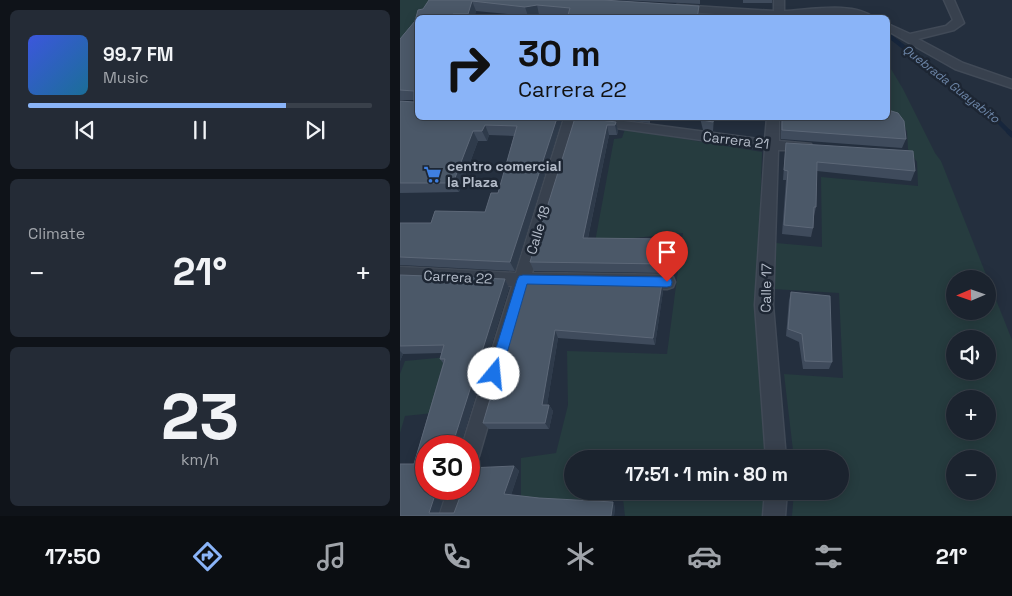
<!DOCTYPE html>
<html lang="en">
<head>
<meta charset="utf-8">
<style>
	:root { --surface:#1b232e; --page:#242b36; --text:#f1f3f6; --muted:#a0a4aa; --line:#39404a; --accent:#8ab4f8 }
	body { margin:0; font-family:"Space Grotesk",sans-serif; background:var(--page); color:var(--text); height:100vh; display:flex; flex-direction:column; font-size:19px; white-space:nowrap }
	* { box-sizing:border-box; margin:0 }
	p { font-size:16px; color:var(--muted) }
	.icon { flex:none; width:28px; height:28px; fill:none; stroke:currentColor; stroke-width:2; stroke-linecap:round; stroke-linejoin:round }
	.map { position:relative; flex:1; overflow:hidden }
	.details { display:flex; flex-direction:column; gap:10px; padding:10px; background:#0f1319; width:400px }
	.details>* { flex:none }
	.banner { position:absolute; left:15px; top:15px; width:475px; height:105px; border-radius:8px; box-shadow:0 2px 12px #0003,0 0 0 1px var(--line); background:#8ab4f8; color:#111; overflow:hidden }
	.needle { width:32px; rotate:268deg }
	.fabs { position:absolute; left:546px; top:270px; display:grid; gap:10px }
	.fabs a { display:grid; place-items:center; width:50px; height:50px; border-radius:50%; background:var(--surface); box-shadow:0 2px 12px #0003,0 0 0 1px var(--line); font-size:25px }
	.speed { position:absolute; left:15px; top:435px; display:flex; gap:10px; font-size:25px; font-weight:700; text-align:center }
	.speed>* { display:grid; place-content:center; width:65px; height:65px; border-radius:50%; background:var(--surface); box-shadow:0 2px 12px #0003,0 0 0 1px var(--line); line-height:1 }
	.speed .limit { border:8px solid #d22; background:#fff; color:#111 }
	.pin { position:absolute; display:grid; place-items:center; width:42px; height:42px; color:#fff; margin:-51px -21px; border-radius:50% 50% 50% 0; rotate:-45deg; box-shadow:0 0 5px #0007 }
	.pin .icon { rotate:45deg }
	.me { position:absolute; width:55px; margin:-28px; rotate:17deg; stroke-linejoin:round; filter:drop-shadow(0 0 4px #0008) }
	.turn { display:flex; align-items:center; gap:18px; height:105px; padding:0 20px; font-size:22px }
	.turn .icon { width:65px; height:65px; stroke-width:2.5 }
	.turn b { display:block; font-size:35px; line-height:42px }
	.big { font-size:38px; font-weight:800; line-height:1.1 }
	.details .tile { flex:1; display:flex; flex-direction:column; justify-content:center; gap:8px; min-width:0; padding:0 18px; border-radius:8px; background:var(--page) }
	.details .dial { align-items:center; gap:0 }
	.dial b { font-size:65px; line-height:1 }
	.song { display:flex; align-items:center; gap:15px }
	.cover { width:60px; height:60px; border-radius:8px; background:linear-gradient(135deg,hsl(230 70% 55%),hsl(200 70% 35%)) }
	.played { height:5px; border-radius:2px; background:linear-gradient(90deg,var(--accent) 75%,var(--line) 75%) }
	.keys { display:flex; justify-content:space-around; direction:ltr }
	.heat { display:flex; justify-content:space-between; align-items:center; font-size:28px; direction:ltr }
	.trip { position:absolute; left:164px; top:450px; width:285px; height:50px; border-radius:25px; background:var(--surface); box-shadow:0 2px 12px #0003,0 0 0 1px var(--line); font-weight:800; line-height:50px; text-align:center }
	.tabs { display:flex; height:80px; justify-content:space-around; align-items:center; background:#0b0e12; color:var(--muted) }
	.tabs .icon { width:35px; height:35px }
	.tabs .active { color:var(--accent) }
	.tabs b { font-size:22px; color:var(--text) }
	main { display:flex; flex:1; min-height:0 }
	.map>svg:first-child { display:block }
	.green { fill:#263c3f; fill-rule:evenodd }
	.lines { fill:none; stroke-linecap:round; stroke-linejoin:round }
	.stream-far1 { stroke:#17263c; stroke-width:4.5 }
	.stream { stroke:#17263c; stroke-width:5 }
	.street-casing { stroke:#414a57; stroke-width:3 }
	.street { fill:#38414e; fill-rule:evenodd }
	.wall { fill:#3f4b5c }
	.shaded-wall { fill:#2f3b4b }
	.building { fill:#4b5868; stroke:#5c6777 }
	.route { fill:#1a73e8; stroke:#114b97 }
	.labels { text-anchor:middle; stroke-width:5; stroke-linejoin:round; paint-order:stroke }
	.far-water-label { font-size:12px; font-style:italic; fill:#6d86a8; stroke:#1d2633 }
	.street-label { font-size:14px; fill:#b4bcc9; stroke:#1d2633 }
	.poi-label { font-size:14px; font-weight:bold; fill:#b4bcc9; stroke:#1d2633; text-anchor:start }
</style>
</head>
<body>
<main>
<section class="details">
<div class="tile">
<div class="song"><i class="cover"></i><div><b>99.7 FM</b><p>Music</p></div></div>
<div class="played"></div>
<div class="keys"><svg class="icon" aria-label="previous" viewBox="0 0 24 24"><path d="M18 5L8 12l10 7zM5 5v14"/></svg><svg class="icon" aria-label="pause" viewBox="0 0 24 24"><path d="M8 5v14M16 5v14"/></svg><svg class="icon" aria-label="next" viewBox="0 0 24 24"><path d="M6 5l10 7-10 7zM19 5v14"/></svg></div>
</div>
<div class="tile"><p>Climate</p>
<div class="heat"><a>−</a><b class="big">21°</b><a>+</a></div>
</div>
<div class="tile dial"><b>23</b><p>km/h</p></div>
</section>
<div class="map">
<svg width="612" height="516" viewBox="0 0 612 516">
	<rect width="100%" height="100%" fill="#242f3e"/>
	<g class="green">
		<path d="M0,0h32l-14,18 -18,29z"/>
		<path d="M488,64l15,25 32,64 6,8 71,179v176h-220l2,-25h46v-32h-46l-10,-85 59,4 -4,-85 -66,-4 3,-46 46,4 -1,-70 97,9 -1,-24 -9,-13 -1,-18 -8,-10 -11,-3zM555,279h33v32h-33zM555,339h33v32h-33zM555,399h33v32h-33zM555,459h33v32h-33z"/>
		<path d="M225,129l137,23 -5,151 10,156h-195v32h196l-3,25h-140l-2,-17 -102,1v-42l35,-5 12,-48 -1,-54 100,3 16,-121 -88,9 19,-103 8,-1z"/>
		<path d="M47,357l-14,56 -28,3 -5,17v-59l5,-13z"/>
	</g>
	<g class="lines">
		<g class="stream-far1">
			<path d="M390,17l5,1"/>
			<path d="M277,18l5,-3 19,3"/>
			<path d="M431,18h11"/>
			<path d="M488,35l103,79 19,19"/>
		</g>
		<path class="stream" d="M609,132l3,3"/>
		<defs>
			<g id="street">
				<path d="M374,0h10v11c25,-1 70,-10 90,7l-37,-4 -82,3 -78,-6 -5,-3 5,-3 97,6z"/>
				<path d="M544,0h10l10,23 -10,7 -36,9 45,24 49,17v8l-57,-19 -67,-38v-7l22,10 36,-8 7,-6z"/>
				<path d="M164,118h14l-46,155 135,2 6,2 2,5 -2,5 -6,2 -139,-2 -49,169 -3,7 -7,3v-20h-7l50,-160 -112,-5v-14l116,6z"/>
				<path d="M190,118h11l164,22 2,-22h12v23l32,3 2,3 -2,3h-33l-5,155 13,154h-20l-11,-154 10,-156 -170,-24 -5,-1 -2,-3z"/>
				<path d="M69,487l1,2 -9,27h-22l9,-27h21z"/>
				<path d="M365,491h22l-2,25h-22z"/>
			</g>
		</defs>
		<use href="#street" class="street-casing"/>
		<use href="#street" class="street"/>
	</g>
	<g class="wall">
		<path d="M29,0h174l96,6v12h-131l-29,-3 -11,1 -52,-5 -2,7h-56v100h142l1,4 -46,149 -115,-6v-42h31l4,-12 50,1 6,-19h7l16,-57 -25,-1 -2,6h-9l-19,51 -59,1v-92l14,1v-2h-14v-61l15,-18 3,-11 5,-1z"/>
		<path d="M219,0h81v4z"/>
		<rect x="343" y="0" width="29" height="3"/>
		<path d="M175,118l41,4 2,9 -1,4h-8l-21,103 80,11 -2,24 -132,-2 -4,-9z"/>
		<path d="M206,118h44v5z"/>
		<path d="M300,118h14l-1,13 -10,-1z"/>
		<path d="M382,118h74l16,1v-1h16l18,21 -4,9 -121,-9v-15z"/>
		<path d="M386,143l129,28 -4,10 -94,-10 -1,36 -2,9 -1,12 -2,9 -29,-3 4,-54h-3l2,-28z"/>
		<path d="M0,275l105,4 4,9 -49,158h-34v43h20l-7,24h15l60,-47 5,5 -8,24 104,11 -1,10h-214l14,-52 29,-101 -3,-4 2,-6 -39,1 -3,7z"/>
		<path d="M125,281l137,2 1,8 -8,54 -97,-7 -11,67h2l4,6 -4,18h-60l-6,-6z"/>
		<path d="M391,292l41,70 -3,7h-26l-4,-27 -13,-6 3,-36z"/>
	</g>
	<g class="shaded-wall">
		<path d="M72,1l4,10 -2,7h-5l-1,-4z"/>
		<path d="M137,5l2,10 -11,1 -3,-9z"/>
		<path d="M157,118h3l1,4 -46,149 -5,-9z"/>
		<path d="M216,122l2,9 -1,4 -2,-10z"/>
		<path d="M85,125l4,10 -2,6 -5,-10z"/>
		<path d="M207,125l2,10 -23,112 -3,-9z"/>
		<path d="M73,131l5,10 -19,51 -6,-9z"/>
		<path d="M267,239l1,10 -2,24 -1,-9z"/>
		<path d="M105,279l4,9 -49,158h-8z"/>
		<path d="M262,283l1,8 -8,54 -2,-7z"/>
		<path d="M155,330l3,8 -12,73 -4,-6z"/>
		<path d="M0,351l3,3 -3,7z"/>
		<path d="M149,405l4,6 -4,18 -4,-6z"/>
		<path d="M114,466l5,5 -9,27 -6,-4z"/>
		<path d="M37,489h9l-8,27 -9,-3z"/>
		<path d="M213,502l2,4 -1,10h-3z"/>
	</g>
	<g class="building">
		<path d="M29,0h174l96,6 -2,12h-118l1,-3h-12l2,-7 -33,-3 -12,2 -53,-6 -4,13h-15l-2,4h-33v100h139l-47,144 -110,-5v-34h31l4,-12 50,1 6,-19h7l19,-67 -32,-1 -3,6h-9l-20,52h-53v-82l14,1v-11l-14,-1v-51l15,-18 3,-11 5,-1z"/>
		<path d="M488,110l10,3 6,8 2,18 -124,-9v-12h74l18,1v-1h14z"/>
		<path d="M175,118h9l32,4 -1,3h-8l-24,113 84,1 -2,25 -135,-2z"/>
		<path d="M302,118h12l-1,4 -11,-2z"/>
		<path d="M386,143l127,8 2,20 -98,-9 -1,45h-2l-1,21 -29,-3 4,-54 -4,-1z"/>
		<path d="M0,275l105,4 -53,167h-26v43h11l-8,24h25l9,-24h6v-21l45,-2 -10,28 35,4 74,4 -2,14h-211v-52h14l31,-105h-5l4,-14 -44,1z"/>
		<path d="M125,281l137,2 -9,55 -98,-8 -13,75h7l-4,18h-62z"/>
		<path d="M391,292l39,4 2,66 -27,-1 -3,-27 -14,-5z"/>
	</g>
	<path class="route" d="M123,275l144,2 4,2 1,3 -1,4 -4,1 -140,-3 -26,90 -2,4 -5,2 -5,-2 -1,-4 29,-94 2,-4z"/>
	<defs>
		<symbol id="supermarket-bare" viewBox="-9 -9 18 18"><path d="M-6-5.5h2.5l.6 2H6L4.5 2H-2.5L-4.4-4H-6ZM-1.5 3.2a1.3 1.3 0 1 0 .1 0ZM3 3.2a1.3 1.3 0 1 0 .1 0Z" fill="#3f7fe0" stroke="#1d2633" stroke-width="2.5" paint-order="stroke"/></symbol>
	</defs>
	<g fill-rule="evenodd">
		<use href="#supermarket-bare" x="20" y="162" width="25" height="25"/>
	</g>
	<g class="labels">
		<g class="far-water-label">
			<text transform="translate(551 84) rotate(38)" y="4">Quebrada Guayabito</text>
		</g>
		<g class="street-label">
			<text transform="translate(336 140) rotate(7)" y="5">Carrera 21</text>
			<text transform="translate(138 230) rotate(-73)" y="5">Calle 18</text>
			<text transform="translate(58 277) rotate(3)" y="5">Carrera 22</text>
			<text transform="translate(366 288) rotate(-89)" y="5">Calle 17</text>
		</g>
		<g class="poi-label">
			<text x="47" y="171">centro comercial<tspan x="47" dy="16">la Plaza</tspan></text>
		</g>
	</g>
</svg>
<div class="fabs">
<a><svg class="needle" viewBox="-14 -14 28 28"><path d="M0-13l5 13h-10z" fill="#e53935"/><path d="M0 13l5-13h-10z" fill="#a0a4aa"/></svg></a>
<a><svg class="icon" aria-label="sound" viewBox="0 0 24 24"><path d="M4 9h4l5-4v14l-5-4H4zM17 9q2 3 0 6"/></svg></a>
<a>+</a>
<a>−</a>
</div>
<div class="speed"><div class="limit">30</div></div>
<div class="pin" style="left:267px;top:282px;background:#d93025"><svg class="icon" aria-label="arrive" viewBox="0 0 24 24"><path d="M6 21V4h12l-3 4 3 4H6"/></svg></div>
<svg class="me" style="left:94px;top:374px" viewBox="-20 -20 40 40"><circle r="19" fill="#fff"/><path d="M0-13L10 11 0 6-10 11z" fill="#1a73e8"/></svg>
<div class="trip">17:51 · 1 min · 80 m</div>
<div class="banner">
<div class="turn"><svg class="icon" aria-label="right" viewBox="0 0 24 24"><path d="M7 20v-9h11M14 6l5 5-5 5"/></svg><div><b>30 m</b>Carrera 22</div></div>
</div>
</div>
</main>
<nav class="tabs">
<b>17:50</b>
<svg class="icon active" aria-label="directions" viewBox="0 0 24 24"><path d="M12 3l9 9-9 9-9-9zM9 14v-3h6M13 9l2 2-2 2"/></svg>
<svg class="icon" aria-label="music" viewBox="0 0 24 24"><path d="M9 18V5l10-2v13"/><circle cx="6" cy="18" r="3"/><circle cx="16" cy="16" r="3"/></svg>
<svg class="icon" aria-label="phone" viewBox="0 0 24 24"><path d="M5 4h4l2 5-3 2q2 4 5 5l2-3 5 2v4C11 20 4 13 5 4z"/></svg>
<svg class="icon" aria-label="climate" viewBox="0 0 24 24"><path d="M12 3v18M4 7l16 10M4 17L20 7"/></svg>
<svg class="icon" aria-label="car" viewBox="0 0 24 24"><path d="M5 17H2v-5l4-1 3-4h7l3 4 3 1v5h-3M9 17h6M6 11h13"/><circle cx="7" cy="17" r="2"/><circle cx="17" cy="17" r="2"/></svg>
<svg class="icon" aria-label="filters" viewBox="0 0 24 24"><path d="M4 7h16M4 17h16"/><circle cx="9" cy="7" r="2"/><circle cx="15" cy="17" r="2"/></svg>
<b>21°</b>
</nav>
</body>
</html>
